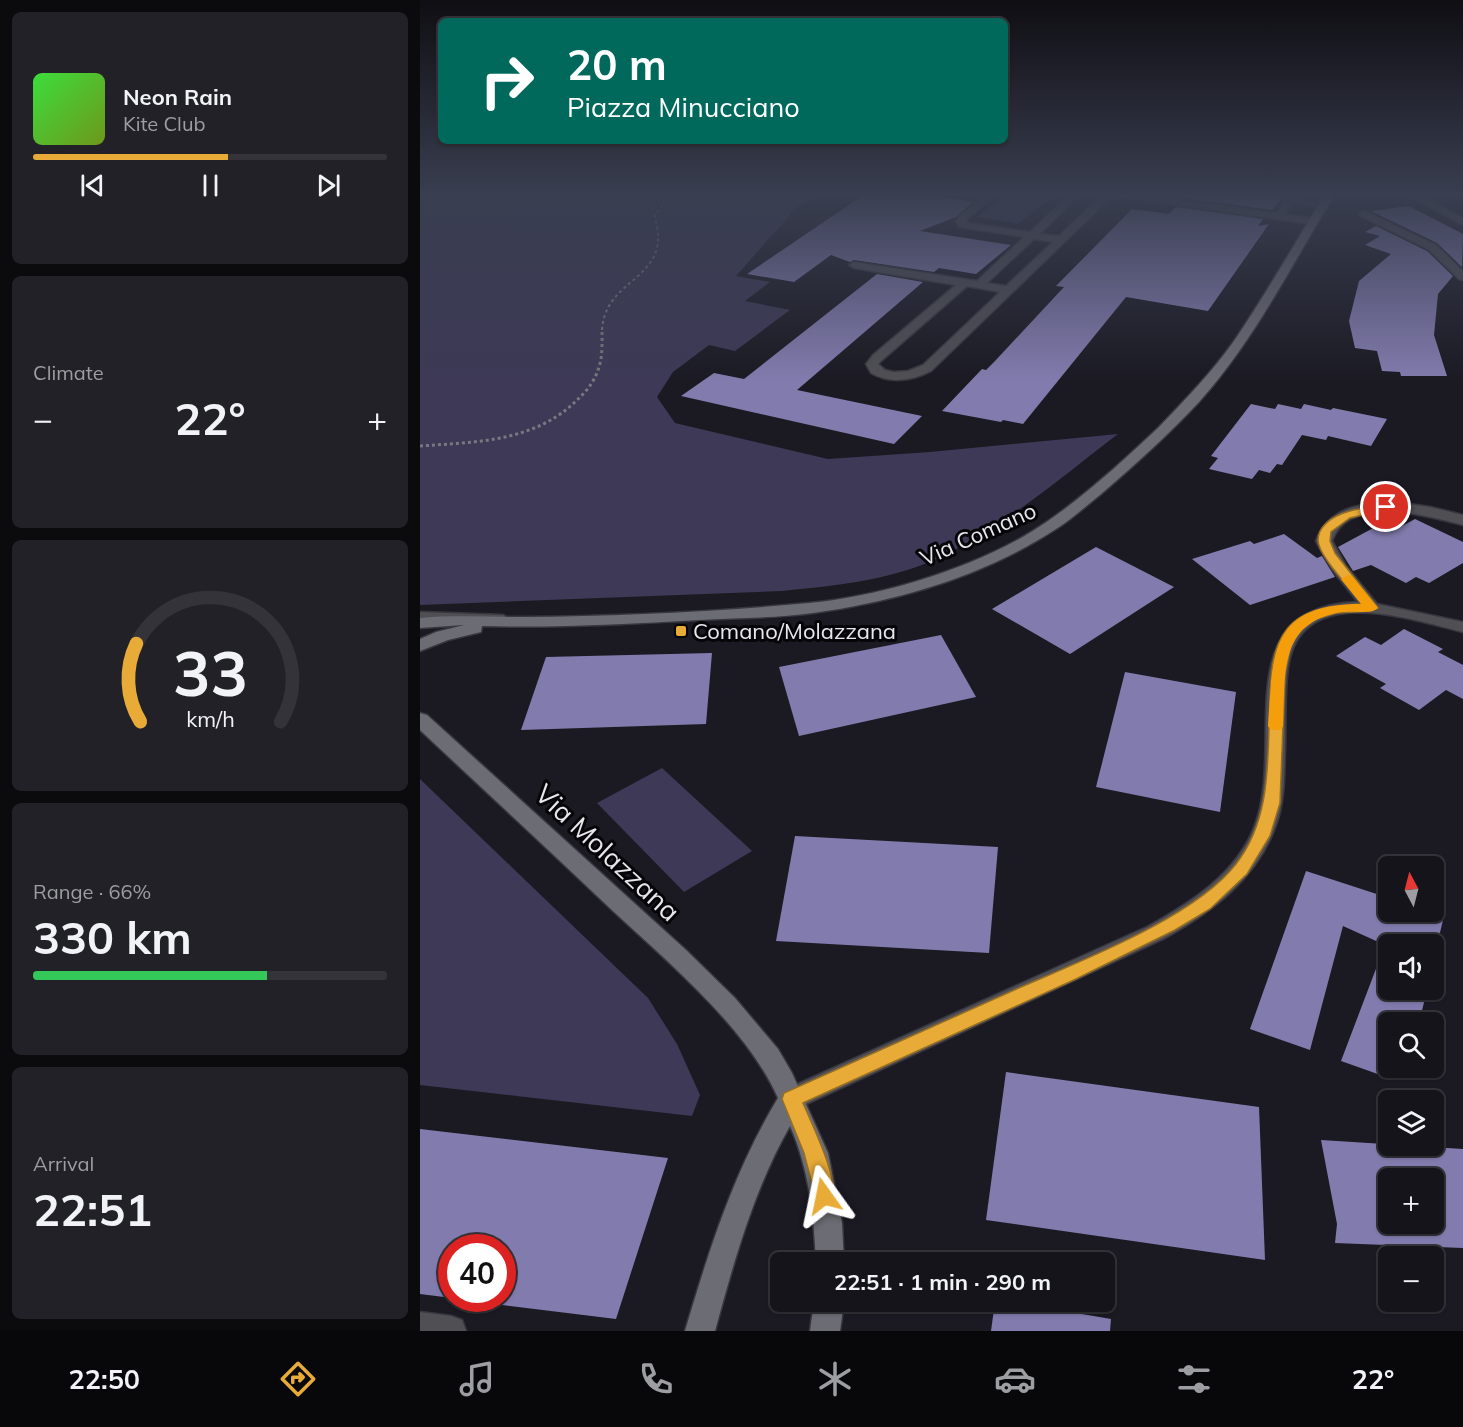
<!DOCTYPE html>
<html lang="en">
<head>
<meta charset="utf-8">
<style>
	:root { --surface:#14141a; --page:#212127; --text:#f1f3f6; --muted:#9d9ea2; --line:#333339; --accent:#e8ab37 }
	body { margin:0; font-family:Mulish,sans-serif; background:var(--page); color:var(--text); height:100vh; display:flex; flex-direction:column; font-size:22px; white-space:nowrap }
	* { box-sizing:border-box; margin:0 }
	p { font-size:20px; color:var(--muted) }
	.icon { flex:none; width:33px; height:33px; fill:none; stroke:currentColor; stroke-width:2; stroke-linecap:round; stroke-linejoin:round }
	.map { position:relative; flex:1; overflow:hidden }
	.drawer { display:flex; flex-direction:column; gap:12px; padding:12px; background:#0b0b0e; width:420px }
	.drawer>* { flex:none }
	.guide { position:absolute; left:18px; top:18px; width:570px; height:126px; border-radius:9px; box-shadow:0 2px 4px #0004,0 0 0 2px var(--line); background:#00695c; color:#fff; overflow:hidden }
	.needle { width:39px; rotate:353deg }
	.controls { position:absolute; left:958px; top:856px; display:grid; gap:12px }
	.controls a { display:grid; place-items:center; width:66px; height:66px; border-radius:9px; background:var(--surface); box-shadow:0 2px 4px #0004,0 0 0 2px var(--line); font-size:30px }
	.speed { position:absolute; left:18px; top:1234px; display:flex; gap:12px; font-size:30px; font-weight:700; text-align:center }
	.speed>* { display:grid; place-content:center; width:78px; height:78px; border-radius:50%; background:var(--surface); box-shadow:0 2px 4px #0004,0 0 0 2px var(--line); line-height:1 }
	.speed .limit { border:9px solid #d22; background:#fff; color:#111 }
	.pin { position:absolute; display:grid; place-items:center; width:51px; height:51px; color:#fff; margin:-26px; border:3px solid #fff; border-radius:50%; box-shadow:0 2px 6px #0007 }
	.me { position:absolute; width:66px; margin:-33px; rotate:348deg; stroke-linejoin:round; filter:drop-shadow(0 0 4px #0008) }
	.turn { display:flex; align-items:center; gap:21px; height:126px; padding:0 30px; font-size:27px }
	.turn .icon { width:78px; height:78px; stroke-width:2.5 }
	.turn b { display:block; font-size:42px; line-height:51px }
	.big { font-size:45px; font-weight:700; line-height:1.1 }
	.drawer .widget { flex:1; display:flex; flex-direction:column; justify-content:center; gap:9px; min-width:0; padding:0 21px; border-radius:9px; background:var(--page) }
	.drawer .dial { align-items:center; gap:0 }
	.dial svg { height:156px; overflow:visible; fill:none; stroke:var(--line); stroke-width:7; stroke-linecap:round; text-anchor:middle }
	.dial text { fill:var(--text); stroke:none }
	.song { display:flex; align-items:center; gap:18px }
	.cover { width:72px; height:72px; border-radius:9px; background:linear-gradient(135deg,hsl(120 70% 55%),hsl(80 70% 35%)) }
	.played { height:6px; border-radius:3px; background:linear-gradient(90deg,var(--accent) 55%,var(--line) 55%) }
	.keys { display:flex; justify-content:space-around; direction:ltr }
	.heat { display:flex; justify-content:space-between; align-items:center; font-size:33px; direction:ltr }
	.charge { height:9px; border-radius:4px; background:linear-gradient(90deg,#34c759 66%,var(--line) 0) }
	.trip { position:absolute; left:350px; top:1252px; width:345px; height:60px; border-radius:9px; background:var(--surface); box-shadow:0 2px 4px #0004,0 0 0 2px var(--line); font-weight:700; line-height:60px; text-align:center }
	.tab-bar { display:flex; height:96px; justify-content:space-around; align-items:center; background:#08080a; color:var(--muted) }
	.tab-bar .icon { width:42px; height:42px }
	.tab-bar .current { color:var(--accent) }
	.tab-bar b { font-size:27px; color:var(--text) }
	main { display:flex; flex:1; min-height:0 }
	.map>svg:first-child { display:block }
	.green { fill:#3d3956 }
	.building { fill:#827cae; fill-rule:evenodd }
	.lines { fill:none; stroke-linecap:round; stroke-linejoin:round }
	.lane-casing { stroke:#38373f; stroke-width:3 }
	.street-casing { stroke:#38373f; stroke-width:3 }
	.secondary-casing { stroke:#38373f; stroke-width:3 }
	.path-far1 { stroke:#797880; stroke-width:2; stroke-dasharray:3 3; stroke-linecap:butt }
	.path { stroke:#797880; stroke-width:3; stroke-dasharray:3 3; stroke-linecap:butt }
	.lane { fill:#4f4f54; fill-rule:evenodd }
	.street { fill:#4f4f54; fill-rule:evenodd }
	.secondary { fill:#6c6c74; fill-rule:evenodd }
	.route { fill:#e8ab37; stroke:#976f24; stroke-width:1.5 }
	.slow { fill:#f59e0b }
	.poi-dot { fill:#e8ab37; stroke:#060609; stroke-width:2 }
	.labels { text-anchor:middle; stroke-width:6; stroke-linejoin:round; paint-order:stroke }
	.street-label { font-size:22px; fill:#e8e7ee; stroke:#060609 }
	.poi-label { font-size:22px; fill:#e8e7ee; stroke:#060609; text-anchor:start }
	.near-street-label { font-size:27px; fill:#e8e7ee; stroke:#060609 }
</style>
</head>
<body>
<main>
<section class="drawer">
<div class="widget">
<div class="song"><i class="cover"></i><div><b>Neon Rain</b><p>Kite Club</p></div></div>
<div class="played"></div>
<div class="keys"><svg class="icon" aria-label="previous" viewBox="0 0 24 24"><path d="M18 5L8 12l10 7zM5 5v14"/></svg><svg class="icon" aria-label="pause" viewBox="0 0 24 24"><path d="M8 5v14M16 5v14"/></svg><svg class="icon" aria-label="next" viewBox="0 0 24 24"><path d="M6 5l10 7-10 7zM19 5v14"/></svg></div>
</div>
<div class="widget"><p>Climate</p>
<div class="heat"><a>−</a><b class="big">22°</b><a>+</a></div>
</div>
<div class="widget dial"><svg viewBox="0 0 100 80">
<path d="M14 69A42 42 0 1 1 86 69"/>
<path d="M14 69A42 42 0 0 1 12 29" stroke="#e8ab37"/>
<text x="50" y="56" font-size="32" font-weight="700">33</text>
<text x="50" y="72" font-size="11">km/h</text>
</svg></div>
<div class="widget"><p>Range · 66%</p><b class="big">330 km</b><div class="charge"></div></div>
<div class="widget"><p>Arrival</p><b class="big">22:51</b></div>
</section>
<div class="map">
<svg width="1043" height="1331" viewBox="0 0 1043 1331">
	<rect width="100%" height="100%" fill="#1b1a23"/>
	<g class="green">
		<path d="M0,194h396l-20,14 -60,68 34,6 -25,19 45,9 -55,41 -26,-6 -36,27 -16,25 18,26 153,36 102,-7 188,-18c-59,45 -116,95 -184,126 -48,21 -101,26 -152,31l-362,14z"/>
		<path d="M588,194h13l-3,2 14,3 3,-2 -13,-3h34l-38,30 -41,-7z"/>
		<path d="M242,768l90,83 -68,41 -87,-89z"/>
		<path d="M0,779l228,219 29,46 23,51 -8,21 -272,-31z"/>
	</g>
	<g class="building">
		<path d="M445,194h58l50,8 -17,15 -36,14 91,14 -35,29 -37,-6 -5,4 -80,-12 -4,2 -19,-7 -37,27 -47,-8z"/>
		<path d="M769,194h97l-14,16 -87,-12z"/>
		<path d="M989,206l54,28 -1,33 -25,-24 -66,-32z"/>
		<path d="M756,207l87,12 -5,7 11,-2 -61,87 -82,-14 -103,127 -20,-4 -2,2 -59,-11 40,-42 4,1 9,-9 69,-74 -8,-1 76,-77 37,5z"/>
		<path d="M956,226l51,25 26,25 -15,18 -4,41 13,41h-46l-1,-4 -18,-1 -5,-20 -22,-3 -6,-27 10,-40 32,-27 -26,-9 15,-9 -15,-4z"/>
		<path d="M457,274l46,8 -126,108 125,26 -28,28 -213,-48 33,-23 30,6z"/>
		<path d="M831,404l24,5 3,-5 23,5 3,-5 27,6 2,-2 54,11 -16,27 -43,-10 -2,4 -24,-5 -20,30 -5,-1 -7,9 -11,-3 -7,9 -43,-10 9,-11 -7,-2z"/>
		<path d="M995,519l48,23v21l-34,20 -13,-6 -10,6 -35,-18 -18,6 -15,-24 39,-21 14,6z"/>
		<path d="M864,534l33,24 5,-2 13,21 -85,28 -58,-46 58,-18 4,3z"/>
		<path d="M676,547l78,40 -104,67 -78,-45z"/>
		<path d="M984,629l39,20 -5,3 25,13v34l-17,-9 -27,20 -39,-22 6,-4 -50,-28 29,-19 16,8z"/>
		<path d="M521,635l35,62 -177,39 -20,-69z"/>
		<path d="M292,653l-6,71 -185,6 25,-73z"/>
		<path d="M705,672l111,20 -16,120 -124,-25z"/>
		<path d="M375,836l203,11 -9,106 -213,-12z"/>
		<path d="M886,871l83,27v14h44l11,4 -7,29h-48v45h38l-8,33h-30v55l-48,-17 44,-116 -42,-19 -33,124 -60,-21z"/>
		<path d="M586,1072l253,35 6,153 -279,-40z"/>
		<path d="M0,1129l248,29 -52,161 -114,-14v-57h-50v50l-32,-4z"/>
		<path d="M901,1140l142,9v99l-128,-5 2,-19zM969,1179h45v45h-45z"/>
		<path d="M575,1302h17l99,17 -1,12h-119z"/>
	</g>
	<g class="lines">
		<defs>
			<g id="lane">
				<path d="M870,194h8l-3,4 31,8 -4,2 -29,-6 -11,16h-6l-1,-2z"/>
				<path d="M0,612l83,3 7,4 -7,4 -83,-3z"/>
			</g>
			<g id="street">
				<path d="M566,194h10l-29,25v4l63,9 40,-38h10l-40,40 19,2 44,-42h35l174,24 5,3 -5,3 -200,-28 -181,175c-19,10 -41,13 -60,2l-5,-9 7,-9 83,-70 -102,-17 -5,-3 5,-3 123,19 47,-44 -65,-10 -3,-6 4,-6zM614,239l19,3 -47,44 -19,-3zM547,286l33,6 -77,73 -15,6 -14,1 -9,-2 -7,-6 3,-3z"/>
				<path d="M986,194h12l45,24v7z"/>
				<path d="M944,211l72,34 27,26v9l-4,-1 -31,-30 -67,-33 -2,-2z"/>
				<path d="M974,502l36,5 33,8v10c-36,-9 -114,-32 -131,16l14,25 31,38 86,18v10c-53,-13 -158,-49 -174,30 -5,24 -3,61 -4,87 -1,25 0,52 -9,76 -19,54 -65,88 -113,114l-363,168 -9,3 -9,-3 -4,-8 4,-8 365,-164c43,-24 90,-53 108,-102 31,-82 -31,-219 103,-223l-27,-34 -15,-27c13,-34 45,-38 78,-39z"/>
				<path d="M0,1312l31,4 11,4 4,11h-46z"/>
			</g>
			<g id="secondary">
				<path d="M905,194h10c-43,70 -81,147 -136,208 -31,33 -64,63 -98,92 -15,12 -29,25 -45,35 -72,47 -158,72 -243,84 -37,5 -76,5 -114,7 -72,4 -144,8 -217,6l-1,6 -33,8 -28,11v-12l16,-7 28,-7 -44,3v-10c35,-3 68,-1 103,-1 95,-1 191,-5 286,-14 76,-7 176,-38 239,-82 39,-27 76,-61 111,-94 26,-27 53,-55 75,-86 32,-47 61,-98 91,-147z"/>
				<path d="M0,713l7,2 259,235 49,48 43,51 14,24 36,80 14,70 2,40h-28c-2,-47 -7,-94 -26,-137 -36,63 -56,135 -75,205h-30c24,-81 49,-160 93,-233 -31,-70 -109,-135 -165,-187 -64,-61 -129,-121 -193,-181z"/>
				<path d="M394,1302h30l-4,29h-30z"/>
			</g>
		</defs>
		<use href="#lane" class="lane-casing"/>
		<use href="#street" class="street-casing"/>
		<use href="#secondary" class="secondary-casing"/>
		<path class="path-far1" d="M182,330c3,-46 50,-48 56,-87 1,-9 -2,-19 -3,-28l15,-21"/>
		<path class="path" d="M0,446c56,-4 115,-4 157,-46 9,-8 17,-18 21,-30 5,-13 4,-27 4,-41"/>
		<use href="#lane" class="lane"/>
		<use href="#street" class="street"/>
		<use href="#secondary" class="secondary"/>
	</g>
	<linearGradient id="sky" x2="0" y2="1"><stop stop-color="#0f0e13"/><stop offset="0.51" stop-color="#393e50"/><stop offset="1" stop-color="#393e50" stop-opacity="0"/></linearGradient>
	<rect width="1043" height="381" fill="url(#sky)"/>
	<path class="route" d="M966,504l4,1v4l-40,9 -19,14 -1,9 5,12 43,55 -7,3 -35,2 -20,6 -18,13 -7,12 -6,29 -5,130 -10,33 -23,38 -37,35 -35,21 -99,49 -273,124c9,22 38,79 29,100l-8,2 -7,-2 -13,-50 -22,-54 2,-6c79,-35 158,-70 237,-106 62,-27 174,-70 215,-123 37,-47 31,-109 34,-166 1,-23 2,-50 17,-69 17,-22 50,-24 75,-25 -10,-14 -44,-48 -44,-64 0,-13 13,-22 23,-26 14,-6 31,-7 45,-10z"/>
	<path class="slow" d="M928,575l4,1 26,32c-8,7 -25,2 -36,4 -65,10 -56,64 -59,114l-2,4h-10l-3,-4c5,-73 2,-122 93,-122l-20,-25z"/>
	<rect class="poi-dot" x="255" y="625" width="12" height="12" rx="3"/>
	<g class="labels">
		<g class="street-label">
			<text transform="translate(558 534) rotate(-24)" y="8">Via Comano</text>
		</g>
		<g class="poi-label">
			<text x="273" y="639">Comano/Molazzana</text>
		</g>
		<g class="near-street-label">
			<text transform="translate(187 853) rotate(43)" y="9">Via Molazzana</text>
		</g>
	</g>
</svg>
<div class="controls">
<a><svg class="needle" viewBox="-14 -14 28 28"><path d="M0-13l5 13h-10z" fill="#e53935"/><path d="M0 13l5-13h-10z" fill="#9d9ea2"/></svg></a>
<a><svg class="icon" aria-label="sound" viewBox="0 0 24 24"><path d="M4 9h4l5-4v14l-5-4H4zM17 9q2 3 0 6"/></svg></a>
<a><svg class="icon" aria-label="search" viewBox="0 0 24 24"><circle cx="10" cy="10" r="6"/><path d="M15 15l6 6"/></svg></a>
<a><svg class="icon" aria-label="layers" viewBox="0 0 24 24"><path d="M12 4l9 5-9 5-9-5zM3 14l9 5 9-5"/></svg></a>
<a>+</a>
<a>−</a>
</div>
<div class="speed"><div class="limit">40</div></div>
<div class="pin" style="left:966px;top:507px;background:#d93025"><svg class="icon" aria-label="arrive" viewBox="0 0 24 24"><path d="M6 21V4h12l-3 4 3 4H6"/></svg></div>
<svg class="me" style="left:404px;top:1196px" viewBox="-20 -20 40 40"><path d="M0-17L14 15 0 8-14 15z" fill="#e8ab37" stroke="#fff" stroke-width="4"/></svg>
<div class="trip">22:51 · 1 min · 290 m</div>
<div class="guide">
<div class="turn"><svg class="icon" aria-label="right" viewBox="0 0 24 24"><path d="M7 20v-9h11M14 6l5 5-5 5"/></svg><div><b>20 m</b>Piazza Minucciano</div></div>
</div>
</div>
</main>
<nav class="tab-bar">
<b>22:50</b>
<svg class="icon current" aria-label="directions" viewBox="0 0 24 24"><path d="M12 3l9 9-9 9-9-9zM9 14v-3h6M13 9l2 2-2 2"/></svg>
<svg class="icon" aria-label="music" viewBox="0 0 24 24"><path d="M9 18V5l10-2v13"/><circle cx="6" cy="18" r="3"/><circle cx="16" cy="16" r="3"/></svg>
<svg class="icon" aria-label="phone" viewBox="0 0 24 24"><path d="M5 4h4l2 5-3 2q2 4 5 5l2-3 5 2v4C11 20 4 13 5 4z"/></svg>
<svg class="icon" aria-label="climate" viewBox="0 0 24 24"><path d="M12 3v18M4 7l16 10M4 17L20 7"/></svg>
<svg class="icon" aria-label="car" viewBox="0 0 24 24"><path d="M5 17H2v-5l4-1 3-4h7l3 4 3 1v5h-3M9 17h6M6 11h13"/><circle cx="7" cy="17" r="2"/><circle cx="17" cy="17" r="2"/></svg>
<svg class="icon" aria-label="filters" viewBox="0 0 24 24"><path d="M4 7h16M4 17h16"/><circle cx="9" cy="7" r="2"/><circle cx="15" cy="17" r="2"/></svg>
<b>22°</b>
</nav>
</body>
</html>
